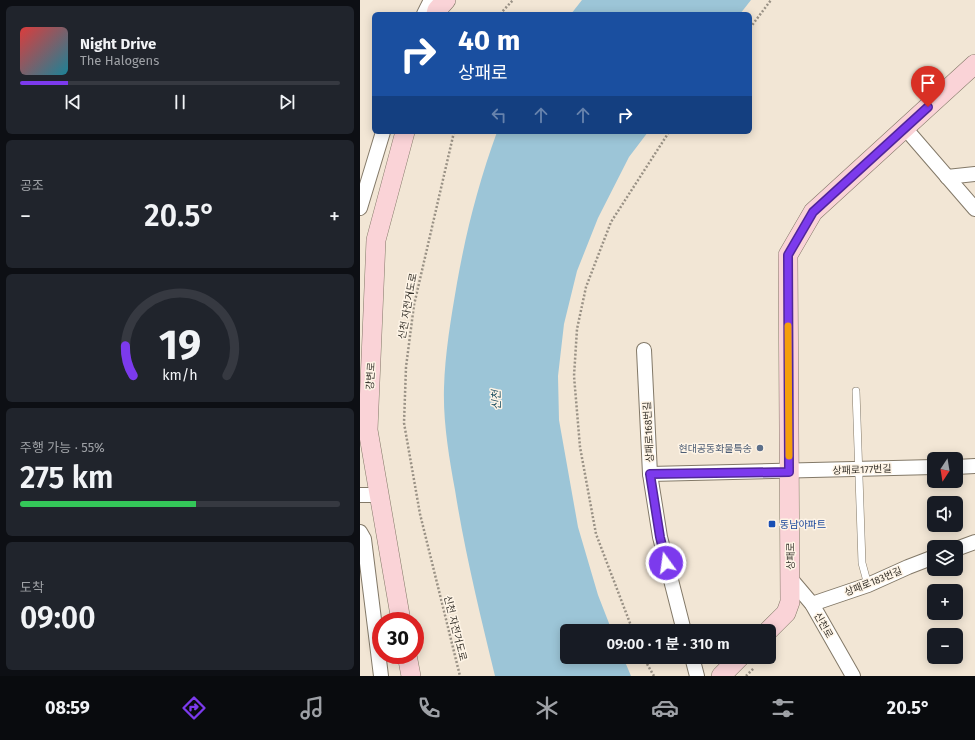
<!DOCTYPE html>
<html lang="ko">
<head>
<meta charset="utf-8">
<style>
	:root { --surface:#171b24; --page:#20242c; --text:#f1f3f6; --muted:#9ea1a6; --line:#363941; --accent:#7c3aed }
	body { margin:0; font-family:"Fira Sans","Noto Sans KR",sans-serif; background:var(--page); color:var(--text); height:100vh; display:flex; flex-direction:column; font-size:15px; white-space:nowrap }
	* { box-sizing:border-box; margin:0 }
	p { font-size:13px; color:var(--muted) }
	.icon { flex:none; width:22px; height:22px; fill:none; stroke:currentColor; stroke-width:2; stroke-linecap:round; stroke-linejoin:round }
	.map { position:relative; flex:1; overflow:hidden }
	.panel { display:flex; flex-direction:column; gap:6px; padding:6px; background:#0d0f14; width:360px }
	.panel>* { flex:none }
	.banner { position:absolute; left:12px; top:12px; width:380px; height:122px; border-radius:6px; box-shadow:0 2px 10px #0003; background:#1a4fa0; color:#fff; overflow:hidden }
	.needle { width:26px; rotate:192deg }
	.buttons { position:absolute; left:567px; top:452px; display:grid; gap:8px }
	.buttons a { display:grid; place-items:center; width:36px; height:36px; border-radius:6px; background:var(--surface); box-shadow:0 2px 10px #0003; font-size:20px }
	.speed { position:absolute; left:12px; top:612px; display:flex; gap:8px; font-size:20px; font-weight:700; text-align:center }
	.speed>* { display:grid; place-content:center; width:52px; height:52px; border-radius:50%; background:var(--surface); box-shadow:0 2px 10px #0003; line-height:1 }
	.speed .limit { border:6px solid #d22; background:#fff; color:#111 }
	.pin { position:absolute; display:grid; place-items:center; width:34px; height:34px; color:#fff; margin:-41px -17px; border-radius:50% 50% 50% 0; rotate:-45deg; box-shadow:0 0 4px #0007 }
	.pin .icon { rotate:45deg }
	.me { position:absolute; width:44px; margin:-22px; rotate:346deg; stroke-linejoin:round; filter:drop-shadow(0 0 3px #0008) }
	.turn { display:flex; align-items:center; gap:14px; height:84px; padding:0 20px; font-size:18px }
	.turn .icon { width:52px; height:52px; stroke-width:2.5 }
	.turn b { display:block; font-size:28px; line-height:34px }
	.lanes { display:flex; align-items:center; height:38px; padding:0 20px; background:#0003; justify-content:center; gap:20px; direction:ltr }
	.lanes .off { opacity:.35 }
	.big { font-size:30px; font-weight:600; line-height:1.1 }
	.panel .tile { flex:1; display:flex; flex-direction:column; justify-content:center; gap:6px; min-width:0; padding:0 14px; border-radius:6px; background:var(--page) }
	.panel .dial { align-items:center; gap:0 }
	.dial svg { height:104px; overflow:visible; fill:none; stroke:var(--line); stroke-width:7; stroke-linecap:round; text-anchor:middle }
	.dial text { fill:var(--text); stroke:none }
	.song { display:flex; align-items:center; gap:12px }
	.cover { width:48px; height:48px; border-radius:6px; background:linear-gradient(135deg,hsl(0 70% 55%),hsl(190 70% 35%)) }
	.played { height:4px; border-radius:2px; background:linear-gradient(90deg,var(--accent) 15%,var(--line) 15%) }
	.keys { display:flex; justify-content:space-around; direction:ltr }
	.heat { display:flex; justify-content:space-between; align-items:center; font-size:22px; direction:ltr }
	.charge { height:6px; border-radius:3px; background:linear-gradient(90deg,#34c759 55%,var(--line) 0) }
	.trip { position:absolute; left:200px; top:624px; width:216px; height:40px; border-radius:6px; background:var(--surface); box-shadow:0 2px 10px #0003; font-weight:600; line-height:40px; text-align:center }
	.dock { display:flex; height:64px; justify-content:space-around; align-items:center; background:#090b0e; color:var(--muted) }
	.dock .icon { width:28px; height:28px }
	.dock .on { color:var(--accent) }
	.dock b { font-size:18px; color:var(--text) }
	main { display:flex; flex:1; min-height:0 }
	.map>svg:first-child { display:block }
	.water { fill:#9cc5d7 }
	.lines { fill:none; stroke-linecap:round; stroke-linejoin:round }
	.service-casing { stroke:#837968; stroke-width:8 }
	.minor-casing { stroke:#837968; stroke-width:16 }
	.secondary-casing { stroke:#837968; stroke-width:20 }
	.path { stroke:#999185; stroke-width:2.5; stroke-dasharray:2 2; stroke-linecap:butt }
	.service { stroke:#fff; stroke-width:7 }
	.minor { stroke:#fff; stroke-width:14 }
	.secondary { stroke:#fad3d7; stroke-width:19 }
	.route-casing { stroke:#51269a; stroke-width:10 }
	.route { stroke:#7c3aed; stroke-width:7 }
	.slow { stroke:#f59e0b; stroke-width:7 }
	.service-dot { fill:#5c6f8a; stroke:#fef4e6; stroke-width:1.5 }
	.transit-dot { fill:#1a4fb4; stroke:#fef4e6; stroke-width:1.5 }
	.labels { text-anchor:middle; stroke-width:3; stroke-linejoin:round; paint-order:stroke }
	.street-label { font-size:10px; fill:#37332c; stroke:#fef4e6 }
	.service-label { font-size:10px; fill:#4e5e75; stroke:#fef4e6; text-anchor:end }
	.transit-label { font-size:10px; fill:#164399; stroke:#fef4e6; text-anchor:start }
	.water-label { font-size:11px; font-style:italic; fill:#11475b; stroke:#fef4e6 }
</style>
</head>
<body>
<main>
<section class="panel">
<div class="tile">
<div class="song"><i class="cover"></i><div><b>Night Drive</b><p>The Halogens</p></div></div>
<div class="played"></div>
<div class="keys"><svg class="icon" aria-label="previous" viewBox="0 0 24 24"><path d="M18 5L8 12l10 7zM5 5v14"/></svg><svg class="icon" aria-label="pause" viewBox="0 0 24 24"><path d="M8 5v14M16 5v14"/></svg><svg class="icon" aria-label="next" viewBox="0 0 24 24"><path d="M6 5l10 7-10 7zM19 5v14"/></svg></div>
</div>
<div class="tile"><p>공조</p>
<div class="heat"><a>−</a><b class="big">20.5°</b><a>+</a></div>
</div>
<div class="tile dial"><svg viewBox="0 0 100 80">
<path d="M14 69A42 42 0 1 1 86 69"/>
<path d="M14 69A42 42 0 0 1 8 46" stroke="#7c3aed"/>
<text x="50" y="56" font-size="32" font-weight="700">19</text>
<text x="50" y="72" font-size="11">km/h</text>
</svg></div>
<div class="tile"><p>주행 가능 · 55%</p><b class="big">275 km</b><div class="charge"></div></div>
<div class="tile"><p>도착</p><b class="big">09:00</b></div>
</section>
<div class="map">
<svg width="615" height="676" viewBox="0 0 615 676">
	<rect width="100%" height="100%" fill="#f2e6d5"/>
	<g class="water">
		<path d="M222,0h169l-11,14h-169z"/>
		<path d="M137,132h151l-19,25 -31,61 -21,53 -13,53 -6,52 1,44 19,107 20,68 14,36h-45v26h56l8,19h-136c-15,-62 -30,-123 -40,-186 -6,-33 -12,-68 -11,-102 1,-35 7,-70 13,-105 9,-51 22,-102 40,-151z"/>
	</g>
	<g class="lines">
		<defs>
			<path id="service" d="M496,391l6,172 6,22"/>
			<g id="minor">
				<path d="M64,14l7,-14"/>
				<path d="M545,128l70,81"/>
				<path d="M587,177l28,-3"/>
				<path d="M0,208l23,-76"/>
				<path d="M284,350l6,124 10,63 24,94"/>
				<path d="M596,467l19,-1"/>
				<path d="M290,474l284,-7"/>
				<path d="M0,495h19"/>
				<path d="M0,532l4,7 17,137"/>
				<path d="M596,549l19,-7"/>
				<path d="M430,578l22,26 41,72"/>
				<path d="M452,604l56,-19 40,-18 26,-10"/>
				<path d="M332,657l5,19"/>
			</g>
			<g id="secondary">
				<path d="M76,14l1,-4 9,-10"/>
				<path d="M41,621l-33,-191 8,-190 29,-108"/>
				<path d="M408,631l18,-18 4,-11 -2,-347 25,-43 162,-148"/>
				<path d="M47,655l4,21"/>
				<path d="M361,676l19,-19"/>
			</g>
		</defs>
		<use href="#service" class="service-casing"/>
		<use href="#minor" class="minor-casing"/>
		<use href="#secondary" class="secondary-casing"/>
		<g class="path">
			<path d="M140,14l13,-14"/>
			<path d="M390,28l21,-28"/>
			<path d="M94,132l-40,173 -8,62 -2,56 16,91 40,162"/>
			<path d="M273,631l-37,-97 -16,-87 -6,-71 3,-47 9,-42 25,-65 58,-90"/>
			<path d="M283,657l11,19"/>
			<path d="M386,676l8,-8"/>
		</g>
		<use href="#service" class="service"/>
		<use href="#minor" class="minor"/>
		<use href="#secondary" class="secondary"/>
	</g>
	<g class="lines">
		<defs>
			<path id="route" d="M306,563l-6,-26 -10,-63 139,-2 -1,-217 25,-43 115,-105"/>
		</defs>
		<use href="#route" class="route-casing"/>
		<use href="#route" class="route"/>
		<path class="slow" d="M428,326l1,130"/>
	</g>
	<circle class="service-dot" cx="400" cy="448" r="4"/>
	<rect class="transit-dot" x="408" y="520" width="8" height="8" rx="2"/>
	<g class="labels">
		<g class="street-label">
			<text transform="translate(47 306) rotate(-80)" y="4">신천 자전거도로</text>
			<text transform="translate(10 376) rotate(-87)" y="4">강변로</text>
			<text transform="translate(288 432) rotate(-93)" y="4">상패로168번길</text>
			<text transform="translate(502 469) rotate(-2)" y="4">상패로177번길</text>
			<text transform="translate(430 556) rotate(-90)" y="4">상패로</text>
			<text transform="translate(513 581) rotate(-22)" y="4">상패로183번길</text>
			<text transform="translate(464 625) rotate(60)" y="4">신천로</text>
			<text transform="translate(96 628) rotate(76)" y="4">신천 자전거도로</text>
		</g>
		<g class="service-label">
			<text x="392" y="452">현대공동화물특송</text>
		</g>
		<g class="transit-label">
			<text x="420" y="528">동남아파트</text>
		</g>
		<g class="water-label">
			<text transform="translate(136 400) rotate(-91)" y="4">신천</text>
		</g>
	</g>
</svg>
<div class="buttons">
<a><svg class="needle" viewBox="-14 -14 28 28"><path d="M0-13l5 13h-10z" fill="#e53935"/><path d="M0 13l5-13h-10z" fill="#9ea1a6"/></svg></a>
<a><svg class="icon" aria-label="sound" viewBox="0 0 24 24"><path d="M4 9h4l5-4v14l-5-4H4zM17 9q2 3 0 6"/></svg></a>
<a><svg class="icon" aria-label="layers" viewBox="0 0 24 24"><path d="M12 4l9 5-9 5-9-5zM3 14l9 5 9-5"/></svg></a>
<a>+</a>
<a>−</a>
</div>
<div class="speed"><div class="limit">30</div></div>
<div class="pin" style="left:568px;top:107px;background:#d93025"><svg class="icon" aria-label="arrive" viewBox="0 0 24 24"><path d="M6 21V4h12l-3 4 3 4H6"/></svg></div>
<svg class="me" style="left:306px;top:563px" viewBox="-20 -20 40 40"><circle r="17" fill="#7c3aed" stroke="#fff" stroke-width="3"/><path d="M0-11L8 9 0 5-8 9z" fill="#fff"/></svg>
<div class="trip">09:00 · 1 분 · 310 m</div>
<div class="banner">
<div class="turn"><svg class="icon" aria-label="right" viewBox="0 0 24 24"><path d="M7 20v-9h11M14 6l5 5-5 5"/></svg><div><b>40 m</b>상패로</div></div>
<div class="lanes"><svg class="icon off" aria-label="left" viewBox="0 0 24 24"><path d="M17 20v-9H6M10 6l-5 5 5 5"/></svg><svg class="icon off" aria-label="ahead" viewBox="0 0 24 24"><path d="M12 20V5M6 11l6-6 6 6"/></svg><svg class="icon off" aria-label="ahead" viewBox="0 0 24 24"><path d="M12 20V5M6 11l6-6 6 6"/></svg><svg class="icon" aria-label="right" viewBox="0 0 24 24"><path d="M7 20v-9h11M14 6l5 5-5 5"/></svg></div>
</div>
</div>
</main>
<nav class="dock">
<b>08:59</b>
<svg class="icon on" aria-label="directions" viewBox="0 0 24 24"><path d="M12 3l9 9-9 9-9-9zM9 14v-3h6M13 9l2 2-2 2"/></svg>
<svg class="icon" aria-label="music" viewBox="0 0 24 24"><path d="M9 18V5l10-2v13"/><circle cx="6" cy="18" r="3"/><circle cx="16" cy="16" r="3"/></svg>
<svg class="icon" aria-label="phone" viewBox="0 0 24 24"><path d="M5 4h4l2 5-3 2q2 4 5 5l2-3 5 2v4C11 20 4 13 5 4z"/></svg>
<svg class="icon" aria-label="climate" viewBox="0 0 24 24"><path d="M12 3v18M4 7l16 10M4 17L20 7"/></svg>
<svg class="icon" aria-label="car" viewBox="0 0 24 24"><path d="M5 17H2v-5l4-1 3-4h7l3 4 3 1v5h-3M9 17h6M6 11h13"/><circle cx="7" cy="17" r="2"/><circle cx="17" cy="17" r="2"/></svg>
<svg class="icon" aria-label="filters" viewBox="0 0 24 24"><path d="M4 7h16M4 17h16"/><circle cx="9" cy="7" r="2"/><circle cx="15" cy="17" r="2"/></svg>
<b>20.5°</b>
</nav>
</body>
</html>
